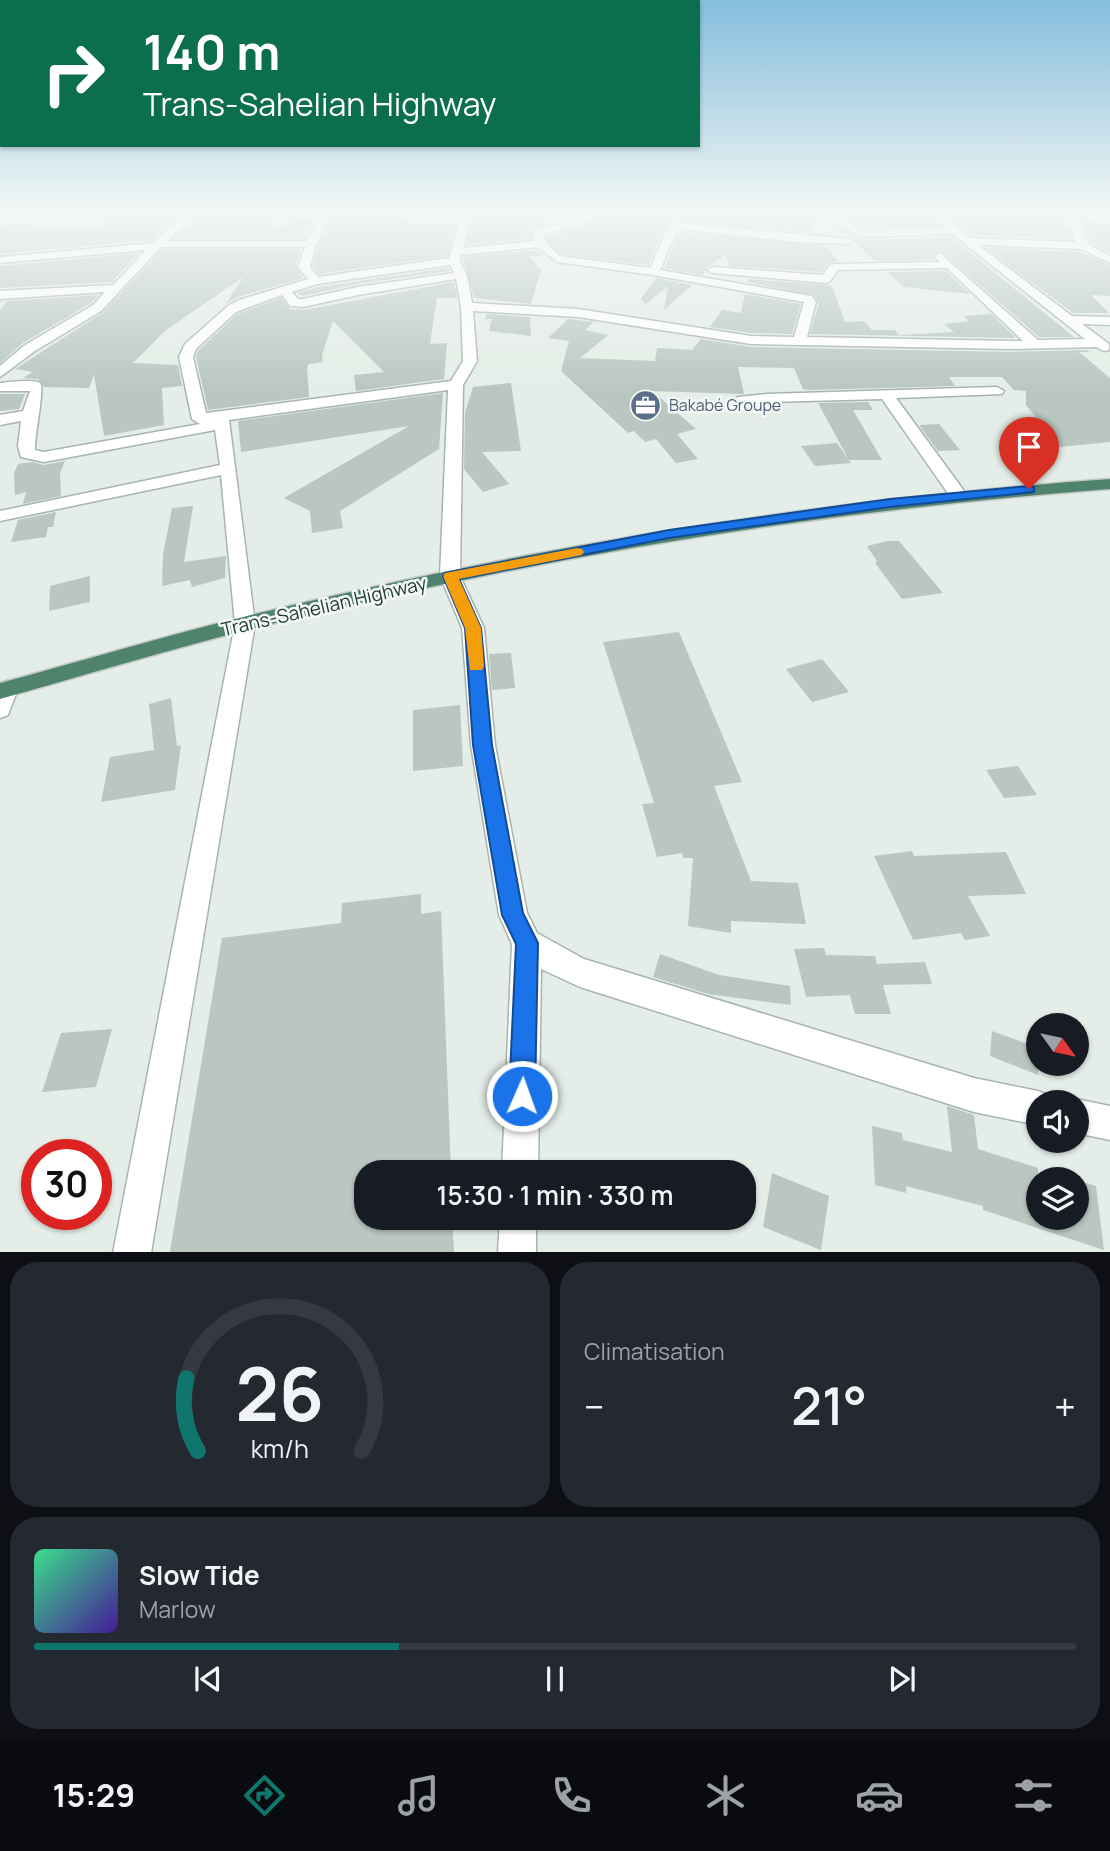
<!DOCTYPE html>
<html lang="fr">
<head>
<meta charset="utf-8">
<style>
	:root { --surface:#171b24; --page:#242831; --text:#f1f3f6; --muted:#9ea1a6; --line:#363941; --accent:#0f766e }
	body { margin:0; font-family:Manrope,sans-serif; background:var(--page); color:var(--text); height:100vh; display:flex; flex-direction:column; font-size:26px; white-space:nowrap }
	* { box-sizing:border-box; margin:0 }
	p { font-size:23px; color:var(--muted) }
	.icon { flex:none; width:38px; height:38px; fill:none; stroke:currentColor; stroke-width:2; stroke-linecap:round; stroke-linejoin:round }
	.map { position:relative; height:1252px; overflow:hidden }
	.drawer { display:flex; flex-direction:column; gap:10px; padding:10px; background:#0d0f14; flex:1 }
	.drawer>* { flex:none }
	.banner { position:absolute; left:0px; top:0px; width:700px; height:147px; box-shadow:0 2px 5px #0004; background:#0b6e4f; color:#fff; overflow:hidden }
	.needle { width:46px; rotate:123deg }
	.tools { position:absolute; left:1026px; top:1013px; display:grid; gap:14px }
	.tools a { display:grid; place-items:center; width:63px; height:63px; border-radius:50%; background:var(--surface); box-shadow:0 2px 5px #0004; font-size:35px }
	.speed { position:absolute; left:21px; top:1139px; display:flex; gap:14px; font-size:35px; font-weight:700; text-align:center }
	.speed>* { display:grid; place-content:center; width:91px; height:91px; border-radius:50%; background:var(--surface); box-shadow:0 2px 5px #0004; line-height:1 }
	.speed .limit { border:10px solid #d22; background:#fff; color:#111 }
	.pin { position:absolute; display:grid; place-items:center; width:60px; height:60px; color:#fff; margin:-72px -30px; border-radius:50% 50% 50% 0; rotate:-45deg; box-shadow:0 0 7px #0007 }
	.pin .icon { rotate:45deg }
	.me { position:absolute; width:77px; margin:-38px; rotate:2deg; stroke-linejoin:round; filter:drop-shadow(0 0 5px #0008) }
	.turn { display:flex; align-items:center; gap:24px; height:147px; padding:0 28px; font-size:32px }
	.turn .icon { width:91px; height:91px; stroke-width:2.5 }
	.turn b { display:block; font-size:49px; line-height:60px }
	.big { font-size:52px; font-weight:600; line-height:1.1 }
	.drawer .widget { flex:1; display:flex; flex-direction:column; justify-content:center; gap:10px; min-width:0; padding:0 24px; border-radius:28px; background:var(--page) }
	.drawer .dial { align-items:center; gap:0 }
	.dial svg { height:182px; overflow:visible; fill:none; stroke:var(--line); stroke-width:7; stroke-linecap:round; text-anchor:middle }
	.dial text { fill:var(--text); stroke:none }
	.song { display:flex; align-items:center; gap:21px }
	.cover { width:84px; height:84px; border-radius:10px; background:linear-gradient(135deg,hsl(150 70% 55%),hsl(260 70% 35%)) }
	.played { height:7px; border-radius:4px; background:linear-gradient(90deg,var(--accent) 35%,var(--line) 35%) }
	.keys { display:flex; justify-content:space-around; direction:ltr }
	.heat { display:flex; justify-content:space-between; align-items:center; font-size:38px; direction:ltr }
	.drawer .tiles { flex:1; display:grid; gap:10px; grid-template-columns:1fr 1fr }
	.widget:last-child { grid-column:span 2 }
	.trip { position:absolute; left:354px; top:1160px; width:402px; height:70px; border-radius:28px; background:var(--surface); box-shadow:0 2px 5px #0004; font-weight:600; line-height:70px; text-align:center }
	.menu { display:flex; height:112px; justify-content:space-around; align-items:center; background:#090b0e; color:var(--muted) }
	.menu .icon { width:49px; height:49px }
	.menu .active { color:var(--accent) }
	.menu b { font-size:32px; color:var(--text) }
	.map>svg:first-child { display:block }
	.building { fill:#b9c7c0 }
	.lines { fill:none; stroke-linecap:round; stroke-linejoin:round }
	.minor-casing { stroke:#a7b5ad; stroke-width:3 }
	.trunk-casing { stroke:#c2c9c6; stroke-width:3 }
	.minor { fill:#fff; fill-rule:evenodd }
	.trunk { fill:#4f836e; fill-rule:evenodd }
	.route { fill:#1a73e8; stroke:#114b97; stroke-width:2 }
	.slow { fill:#f59e0b }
	.labels { text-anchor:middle; stroke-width:5; stroke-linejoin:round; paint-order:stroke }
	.far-service-label { font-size:16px; fill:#4e5e75; stroke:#f4f9f6; text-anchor:start }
	.street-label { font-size:19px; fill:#253d32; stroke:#f4f9f6 }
</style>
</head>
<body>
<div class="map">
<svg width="1110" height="1253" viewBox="0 0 1110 1253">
	<rect width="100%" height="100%" fill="#e4ede7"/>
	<g class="building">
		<path d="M217,214h34l-3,5h24l-1,7 10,4 6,-9 28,-1 -10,18h-130l23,-21h17z"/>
		<path d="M474,214l41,1v2l26,-2 4,10 -14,4 1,10 -66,6z"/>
		<path d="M603,214h68l-23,51 -87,-11 -13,-12 -2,-6 30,-7z"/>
		<path d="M686,214h130l3,4 -9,9 4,6 -130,-12z"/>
		<path d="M837,214h90l12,12 -75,2z"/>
		<path d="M945,214l119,2 8,23 -102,-4z"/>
		<path d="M334,215l33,1 6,4 83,5 -9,31 -128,18 -6,-8 5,-21z"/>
		<path d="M175,220l-23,20 -152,14v-29l36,-1 -5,3 71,-1 4,-4z"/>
		<path d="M1082,221l28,4v28l-20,-11z"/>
		<path d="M838,228l23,12 90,-3 123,100h-35l-99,-87 -9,6 3,3 -59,2 -21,-19 -1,-5z"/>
		<path d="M680,232l145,14 13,15 -9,1 -7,10 -92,-6 -5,-11 -19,13 -3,7 -39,-7z"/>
		<path d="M986,248l94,4 30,13v31l-19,-1 18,18h-36z"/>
		<path d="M162,250h139l-5,16 7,12 -65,19 -12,7 17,-27 -78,54 -32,32 45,2 4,21 -20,2 2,37 -60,11 -10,-62 -5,14 -45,-1 -6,-8 -15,-1 10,-6 -18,-3 87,-56z"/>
		<path d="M537,250l8,6h-16l12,14 -10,34 -57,-6 -11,-41z"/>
		<path d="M139,253l-27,29 -112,6v-22z"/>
		<path d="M448,268l2,3 -93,13 -54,12 -6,-3 21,-6z"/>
		<path d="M946,271l24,23 -66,-7 -17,-15z"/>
		<path d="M656,278l36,7 -28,25 4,-24 -22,18 -5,-5z"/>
		<path d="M748,279l81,6 4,4 12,33 19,-1 8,9h23l4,5 55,-3 -10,-8 25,-3 -6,-5 28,-2 25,24 -206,-4 9,-31 -5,-8 -67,-13z"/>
		<path d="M454,282l3,16h-20l-7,46 17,-1 -3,36 -88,12 -2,-16 30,-3 -51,-51 -11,34 1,7 -14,2 -2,3 2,30 -101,13 -12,-53 2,-6 39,-37 44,-16 9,11 14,1z"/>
		<path d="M745,294l56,10 -9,30 -41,-1 -41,-6 12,-17 19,3z"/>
		<path d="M99,295l-8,8 -68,40 -23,20v-53l7,-9z"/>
		<path d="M487,314l43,3 1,19 -42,-5 3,-12h-7z"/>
		<path d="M568,319l26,3 -9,8 23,5 -28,23 75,3 2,-13 35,2 9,-11 50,8 260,5 76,-2 3,2h-11l31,26v64l-50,5 -34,-42v-14l-12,-1 -12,-13h-53l6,9 -145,4 -7,-1 -9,-21 -56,-1 6,27 -92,-3 44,38 -19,5 21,25 -22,4 -20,-24 -11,3 -11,-11 -6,2 -67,-62 8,-30 -21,-3z"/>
		<path d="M511,383l10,68 -39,1 27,32 -26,8 -19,-23 1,-56 8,-26z"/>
		<path d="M443,393l-4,56 -99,62 3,17 -31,5 -2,-22 -26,-13 125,-72 -168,26 -3,-31z"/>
		<path d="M0,394h25l-6,15 -19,2z"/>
		<path d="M868,402l5,8h-20l29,50h-33l-31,-57z"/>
		<path d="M939,424l21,26 -22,1 -19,-26z"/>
		<path d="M837,443l14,20 -36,3 -14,-20z"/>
		<path d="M65,461l-5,12 1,23 -38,8 3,-12 -11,3 -1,-22 4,-9 14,-2 12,3z"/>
		<path d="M193,506l-9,56 42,-6 -1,22 -33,9 -2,-7 -28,6 1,-31 9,-47z"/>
		<path d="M56,512l-3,15h-5l-2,10 -35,5 7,-22z"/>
		<path d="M888,541h11l44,52 -41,6 -27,-36 2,-2 -10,-15z"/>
		<path d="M90,576v26l-41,9 1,-25z"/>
		<path d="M679,632l63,150 -28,4 37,95 47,2 8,41 -75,-3v12l-43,-7 5,-68h-10l-1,-5 -25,4 -15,-53 12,-1 -51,-161z"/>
		<path d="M511,653l4,35 -23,2 -3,-36z"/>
		<path d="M822,659l27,33 -37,10 -26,-33z"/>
		<path d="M171,698l6,48 4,-1 -6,45 -74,12 9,-45 44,-7 -5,-46z"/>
		<path d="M460,705l3,61 -50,5v-61z"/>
		<path d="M1018,766l19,29 -33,3 -18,-28z"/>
		<path d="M912,851l2,5 92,-4 20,42 -58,2 22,40 -25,4 -4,-7 -48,7 -39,-84z"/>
		<path d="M421,894v20l20,-3 10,261h-85v46h86l2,34h-284l52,-314 119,-15 1,-20z"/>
		<path d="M824,948l2,7 49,1 2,8 48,-2 7,22 -49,1 8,29h-36l-5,-19 -44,2 -12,-48z"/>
		<path d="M660,954l59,21 71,11 1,19 -83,-11 -55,-17z"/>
		<path d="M112,1029l-16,58 -54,5 19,-59z"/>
		<path d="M992,1031l46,17v27l-48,-19z"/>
		<path d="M947,1106l27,9 4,34 60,19v50h38v-38l20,6 8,64 -121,-40v-4l-77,-20v7l-31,-8 -3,-59 30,7 1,7 49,12z"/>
		<path d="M772,1173l57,23 -8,54 -58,-23z"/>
	</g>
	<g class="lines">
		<defs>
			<g id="minor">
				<path d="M69,214h128l-29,27h139l15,-27h10l-16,30 -6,23 8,10 131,-19 10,-35 -86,-6 -5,-3 93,3 1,-3h10l-9,34 72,-7 -2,-11 35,-7 19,-9h14l-26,13 -32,7 3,9 14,13 90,12 24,-54h10l-4,9 171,16v4l-4,1 -50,-2 -119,-13 -18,41 152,26 4,6 -9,35 204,4h12l-76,-73 -109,2 -8,11 -4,2 -113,-10 -6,-3 6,-3 110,8 7,-10 4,-1 106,-2 -6,-6 6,-3 98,87 47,-1 -133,-105 -91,3 -43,-23h13l32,17 82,-3 -15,-14h11l28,24 107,4 -10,-28 44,3v6l-32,-5 10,26 22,12v7l-29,-14 -103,-4 94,71 38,1v8l-28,-1 27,20v6l-5,1 -8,-4 -85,2 -260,-5 -173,-27 -105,-6 4,50 -14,24 -3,191 24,52 11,117 32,168 10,20 47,26 390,119 64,13 12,5 3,6h-15v23l-64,-13 -394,-125 -39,-18 -3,203h-36l10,-228 -13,-29 -28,-170 -9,-117 -22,-52 8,-186 -219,30 26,204 -104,629h-38l122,-629 -14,-149 -221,46v-10l220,-46 -5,-35 -171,32 -23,-5 -3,-11 3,-25 -21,4v-10l23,-4 7,-20h-30v-8c7,-1 35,-4 40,0 5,4 -6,56 -5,67l9,2 156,-28 -8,-5 -13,-62 6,-13 43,-38 11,-6 69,-21 -10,-12 7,-20h-144l-60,64 -66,40 -35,26v-11l25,-21 68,-40 12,-13 -105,7v-8l113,-6 33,-35 -146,13v-6l153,-14 29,-26 -182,5v-6zM538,247l19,15 96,13 151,27 -10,35 -43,-1 -173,-27 -106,-6 -5,-28 -7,-14 1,-6zM450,265l4,8 -96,14 -55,12h-5l-6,-7 25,-8zM456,279l5,28 2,54 -12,20 -245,32 -13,-56 3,-8 40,-37 46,-17 8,11 13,1 55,-12z"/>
				<path d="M276,214h10l-4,13 -9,-2z"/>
				<path d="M997,387l7,4 -2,3 -106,4 71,97 -9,5 -6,-1 -70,-100 -115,3 -29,5 -8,-5 8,-5 29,-3z"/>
				<path d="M7,681l8,2 3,6 -10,26 -8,3v-35z"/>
				<path d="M1076,1099l34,7v34l-34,-7v-31h-9z"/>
				<path d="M500,1218h36v35h-38z"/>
			</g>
			<path id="trunk" d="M1110,479v10c-292,22 -580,69 -863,141 -83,21 -165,46 -247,69v-16c82,-22 164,-47 247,-67 284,-69 571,-116 863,-137z"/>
		</defs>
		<use href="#minor" class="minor-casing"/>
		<use href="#trunk" class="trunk-casing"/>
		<use href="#minor" class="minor"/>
		<use href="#trunk" class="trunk"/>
	</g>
	<linearGradient id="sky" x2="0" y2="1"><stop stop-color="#85bedd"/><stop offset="0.55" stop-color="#f3f7f4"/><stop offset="1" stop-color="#f3f7f4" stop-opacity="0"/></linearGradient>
	<rect width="1110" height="390" fill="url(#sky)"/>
	<path class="route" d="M1029,486l5,1v5l-144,15 -221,31 -210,41 22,49 11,117 31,168 15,30 -3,153 -4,9 -9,4 -9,-4 -4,-9 7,-152 -14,-29 -29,-170 -8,-117 -22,-52 2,-3 224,-43 221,-31z"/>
	<path class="slow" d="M577,548l5,1 2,3 -2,3 -123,24 22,49 3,38 -2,4h-12l-5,-42 -22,-52 2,-3z"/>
	<defs>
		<symbol id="office-disc" viewBox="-11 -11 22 22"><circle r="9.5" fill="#5c6f8a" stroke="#f4f9f6"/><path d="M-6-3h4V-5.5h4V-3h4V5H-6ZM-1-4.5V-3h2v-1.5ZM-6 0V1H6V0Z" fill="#fff"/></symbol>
	</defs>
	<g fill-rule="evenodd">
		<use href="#office-disc" x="628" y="388" width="35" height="35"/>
	</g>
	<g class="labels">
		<g class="far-service-label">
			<text x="669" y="411">Bakabé Groupe</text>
		</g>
		<g class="street-label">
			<text transform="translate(324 606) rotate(-13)" y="7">Trans-Sahelian Highway</text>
		</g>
	</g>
</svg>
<div class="tools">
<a><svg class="needle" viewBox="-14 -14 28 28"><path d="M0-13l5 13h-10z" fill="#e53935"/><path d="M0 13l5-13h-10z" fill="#9ea1a6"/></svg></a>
<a><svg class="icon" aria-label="sound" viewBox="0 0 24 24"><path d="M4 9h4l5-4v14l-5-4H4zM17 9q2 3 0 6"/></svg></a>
<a><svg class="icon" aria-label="layers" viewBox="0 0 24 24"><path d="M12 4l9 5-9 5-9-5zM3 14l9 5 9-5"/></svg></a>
</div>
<div class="speed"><div class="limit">30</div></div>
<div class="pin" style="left:1029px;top:489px;background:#d93025"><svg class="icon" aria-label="arrive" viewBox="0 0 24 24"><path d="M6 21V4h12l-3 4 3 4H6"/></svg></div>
<svg class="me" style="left:522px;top:1096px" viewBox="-20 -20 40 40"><circle r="17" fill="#1a73e8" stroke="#fff" stroke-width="3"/><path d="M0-11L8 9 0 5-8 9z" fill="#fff"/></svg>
<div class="trip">15:30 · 1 min · 330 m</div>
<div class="banner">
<div class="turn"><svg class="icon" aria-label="right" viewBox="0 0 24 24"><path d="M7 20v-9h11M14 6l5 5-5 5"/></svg><div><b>140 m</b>Trans-Sahelian Highway</div></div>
</div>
</div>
<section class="drawer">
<div class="tiles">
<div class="widget dial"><svg viewBox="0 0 100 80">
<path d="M14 69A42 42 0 1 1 86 69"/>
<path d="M14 69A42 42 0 0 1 9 37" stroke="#0f766e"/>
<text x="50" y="56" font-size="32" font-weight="700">26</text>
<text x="50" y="72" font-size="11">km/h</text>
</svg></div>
<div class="widget"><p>Climatisation</p>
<div class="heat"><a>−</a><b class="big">21°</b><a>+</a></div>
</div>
<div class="widget">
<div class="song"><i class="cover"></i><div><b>Slow Tide</b><p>Marlow</p></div></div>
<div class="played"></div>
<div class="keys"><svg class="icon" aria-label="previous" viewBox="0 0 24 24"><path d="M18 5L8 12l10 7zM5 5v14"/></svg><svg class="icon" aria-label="pause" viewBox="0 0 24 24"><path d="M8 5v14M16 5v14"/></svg><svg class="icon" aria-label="next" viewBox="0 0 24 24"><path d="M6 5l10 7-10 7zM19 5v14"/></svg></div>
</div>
</div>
</section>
<nav class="menu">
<b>15:29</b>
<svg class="icon active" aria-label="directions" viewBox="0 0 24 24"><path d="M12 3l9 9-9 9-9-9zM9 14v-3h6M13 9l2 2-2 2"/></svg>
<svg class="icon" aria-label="music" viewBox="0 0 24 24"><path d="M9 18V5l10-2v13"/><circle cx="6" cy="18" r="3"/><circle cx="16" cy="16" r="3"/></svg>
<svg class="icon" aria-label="phone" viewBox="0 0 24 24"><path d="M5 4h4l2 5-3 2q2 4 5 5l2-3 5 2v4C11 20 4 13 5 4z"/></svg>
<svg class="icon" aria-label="climate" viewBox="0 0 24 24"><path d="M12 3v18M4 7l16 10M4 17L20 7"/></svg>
<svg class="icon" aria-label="car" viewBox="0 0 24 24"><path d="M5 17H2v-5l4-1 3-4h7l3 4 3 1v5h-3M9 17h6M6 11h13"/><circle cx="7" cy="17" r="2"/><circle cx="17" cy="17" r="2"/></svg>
<svg class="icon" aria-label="filters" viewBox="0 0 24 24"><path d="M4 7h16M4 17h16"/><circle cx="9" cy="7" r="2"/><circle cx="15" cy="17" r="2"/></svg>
</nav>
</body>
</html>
